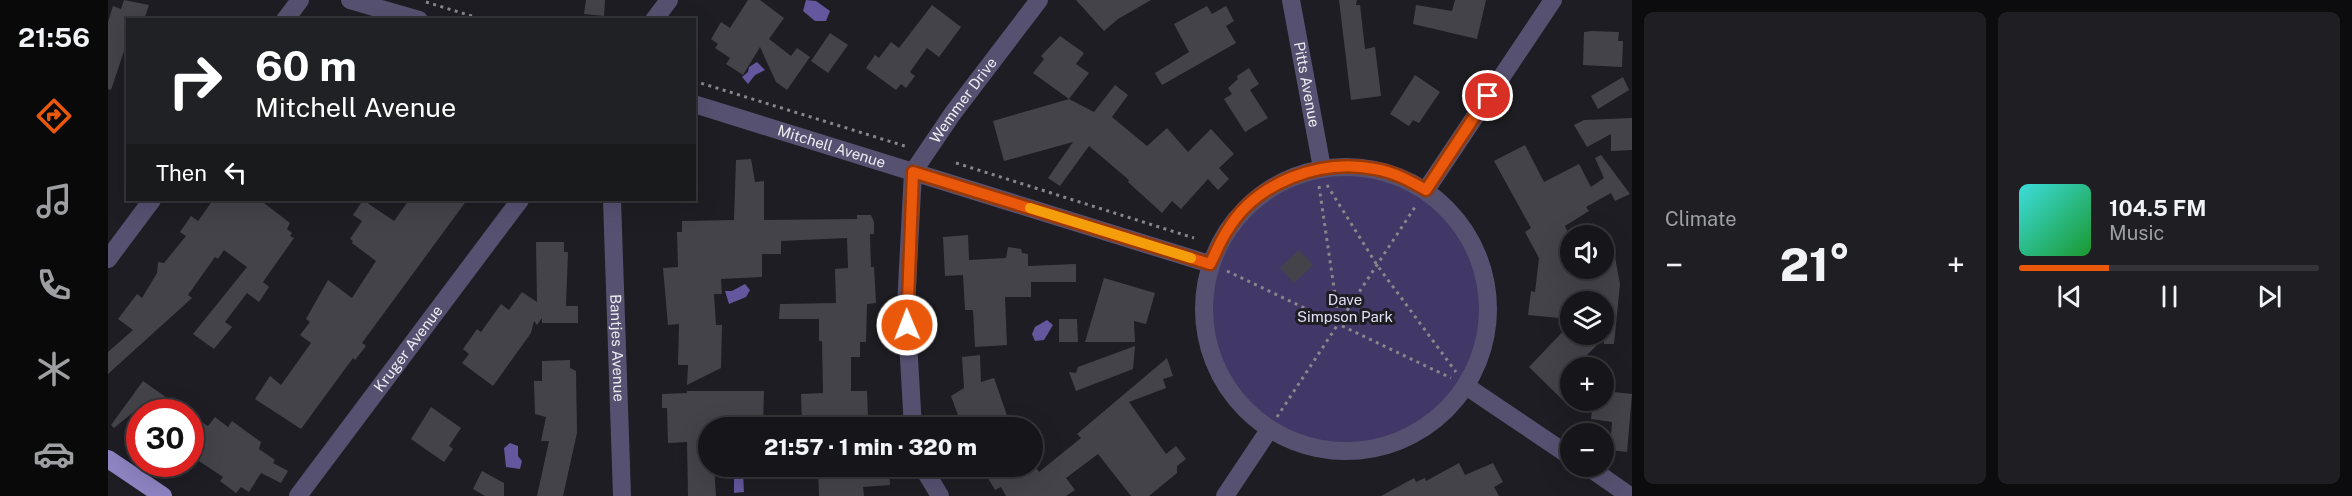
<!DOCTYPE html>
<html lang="en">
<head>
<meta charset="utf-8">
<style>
	:root { --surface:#16161a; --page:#1f1f23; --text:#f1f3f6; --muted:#9e9fa2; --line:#353539; --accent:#ea580c }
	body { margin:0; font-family:"Public Sans",sans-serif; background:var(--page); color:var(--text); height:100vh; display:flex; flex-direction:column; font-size:22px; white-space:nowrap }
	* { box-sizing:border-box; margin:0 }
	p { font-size:20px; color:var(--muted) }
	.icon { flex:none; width:33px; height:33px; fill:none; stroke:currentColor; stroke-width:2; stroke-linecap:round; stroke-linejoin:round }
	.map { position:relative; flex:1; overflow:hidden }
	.drawer { display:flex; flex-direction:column; gap:12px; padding:12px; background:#0c0c0e; width:720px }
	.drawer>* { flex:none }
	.banner { position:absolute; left:18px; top:18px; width:570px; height:183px; border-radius:0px; box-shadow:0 6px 24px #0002,0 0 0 2px var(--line); background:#202124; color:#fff; overflow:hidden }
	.tools { position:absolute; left:1452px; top:225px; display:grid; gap:12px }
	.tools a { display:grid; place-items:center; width:54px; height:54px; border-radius:50%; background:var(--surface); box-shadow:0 6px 24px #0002,0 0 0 2px var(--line); font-size:30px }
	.speed { position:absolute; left:18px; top:399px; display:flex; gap:12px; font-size:30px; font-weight:700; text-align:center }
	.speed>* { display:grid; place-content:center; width:78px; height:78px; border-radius:50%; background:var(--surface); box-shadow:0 6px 24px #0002,0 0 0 2px var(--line); line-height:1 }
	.speed .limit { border:9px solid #d22; background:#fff; color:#111 }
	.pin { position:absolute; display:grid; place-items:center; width:51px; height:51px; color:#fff; margin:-26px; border:3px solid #fff; border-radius:50%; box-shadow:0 2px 6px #0007 }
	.me { position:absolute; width:66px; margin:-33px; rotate:359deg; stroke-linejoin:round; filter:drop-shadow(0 0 4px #0008) }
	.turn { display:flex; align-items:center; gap:21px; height:126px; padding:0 30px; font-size:27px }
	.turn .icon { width:78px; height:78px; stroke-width:2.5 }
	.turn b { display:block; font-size:42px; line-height:51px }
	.then { display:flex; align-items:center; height:57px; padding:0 30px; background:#0003; gap:12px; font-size:22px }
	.big { font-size:45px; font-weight:800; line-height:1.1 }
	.drawer .tile { flex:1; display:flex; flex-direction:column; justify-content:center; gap:9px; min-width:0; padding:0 21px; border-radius:9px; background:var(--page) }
	.song { display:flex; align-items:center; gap:18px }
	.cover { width:72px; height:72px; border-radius:9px; background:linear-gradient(135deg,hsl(180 70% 55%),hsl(130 70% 35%)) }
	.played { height:6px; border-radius:3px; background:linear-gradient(90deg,var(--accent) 30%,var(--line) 30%) }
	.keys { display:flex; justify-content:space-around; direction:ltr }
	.heat { display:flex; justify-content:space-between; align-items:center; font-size:33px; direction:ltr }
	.drawer .tiles { flex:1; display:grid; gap:12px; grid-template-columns:repeat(2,1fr) }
	.trip { position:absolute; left:590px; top:417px; width:345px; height:60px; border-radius:30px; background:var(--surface); box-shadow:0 6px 24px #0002,0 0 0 2px var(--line); font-weight:800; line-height:60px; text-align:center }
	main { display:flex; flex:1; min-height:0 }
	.dock { display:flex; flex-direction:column; width:108px; justify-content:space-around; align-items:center; background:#09090a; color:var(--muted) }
	.dock .icon { width:42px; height:42px }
	.dock .selected { color:var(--accent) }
	.dock b { font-size:27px; color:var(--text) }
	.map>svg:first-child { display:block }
	.green { fill:#413867 }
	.water { fill:#65579e }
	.building { fill:#44434a }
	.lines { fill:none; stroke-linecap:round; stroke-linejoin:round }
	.path { stroke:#86868b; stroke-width:3; stroke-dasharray:3 4.5; stroke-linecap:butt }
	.minor { stroke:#565170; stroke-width:18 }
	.major { stroke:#8e84c3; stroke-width:18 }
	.route-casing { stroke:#983908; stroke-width:15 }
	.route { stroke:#ea580c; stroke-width:10 }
	.slow { stroke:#f59e0b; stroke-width:10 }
	.labels { text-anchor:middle; stroke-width:6; stroke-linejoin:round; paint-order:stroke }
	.street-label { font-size:15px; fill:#ececf0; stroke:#1e1d23 }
	.park-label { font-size:15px; fill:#e1dff4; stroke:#1e1d23 }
</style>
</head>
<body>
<main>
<nav class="dock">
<b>21:56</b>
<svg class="icon selected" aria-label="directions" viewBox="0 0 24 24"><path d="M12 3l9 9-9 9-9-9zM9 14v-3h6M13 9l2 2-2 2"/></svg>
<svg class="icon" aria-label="music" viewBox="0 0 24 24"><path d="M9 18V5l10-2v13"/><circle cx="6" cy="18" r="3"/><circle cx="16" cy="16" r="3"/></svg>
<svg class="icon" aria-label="phone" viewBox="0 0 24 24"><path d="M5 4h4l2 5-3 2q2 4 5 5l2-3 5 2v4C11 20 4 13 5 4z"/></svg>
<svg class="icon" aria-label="climate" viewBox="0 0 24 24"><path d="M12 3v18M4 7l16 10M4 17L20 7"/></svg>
<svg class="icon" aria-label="car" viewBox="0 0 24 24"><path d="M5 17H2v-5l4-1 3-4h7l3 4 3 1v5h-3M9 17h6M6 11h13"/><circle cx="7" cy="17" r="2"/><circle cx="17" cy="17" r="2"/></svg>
</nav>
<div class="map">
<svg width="1524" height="496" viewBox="0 0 1524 496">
	<rect width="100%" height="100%" fill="#1e1d23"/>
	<circle class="green" cx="1237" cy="309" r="137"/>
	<g class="water">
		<path d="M698,0l10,1 14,10 -4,10h-11l-12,-10z"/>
		<path d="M649,62l8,8 -10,5 -7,9 -6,-7 6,-5 1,-5z"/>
		<path d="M637,284l5,6 -4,7 -17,7 -4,-13h7z"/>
		<path d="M939,320l6,5 -9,15 -9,1 -3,-7 3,-7z"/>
		<path d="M402,443l8,3v10l4,5 -2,8 -14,-2 -2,-19z"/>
		<path d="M635,473l1,19 -10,1v-19z"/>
	</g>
	<g class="building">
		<path d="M16,0l25,5 -5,15h-16v19l-17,51 -3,-1v-67l5,-16 8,3z"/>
		<path d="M478,0h19l-1,16 -20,-2z"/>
		<path d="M640,0h12l24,18 -15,21 22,17 6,-8 13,9 -23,33 -11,-8 -16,-35 -17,28 -17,-11 4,-6 -15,-10 3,-4 -7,-5 10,-17 9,6z"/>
		<path d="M968,0h75l-33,19 -14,12z"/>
		<path d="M1231,0h18l-1,5h4l5,44 10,-2 6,49 -30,4z"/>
		<path d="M1347,0h31l-9,39 -64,-15 3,-19 36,6z"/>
		<path d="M824,5l29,22 -22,30 -12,-9 -17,24 5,4 -9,12 -5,-4 -5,6 -30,-22 9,-13 4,3 12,-16 8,6z"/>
		<path d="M1099,6l5,8 14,-8 8,15 -8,5 10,17 -74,42 -7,-12 34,-21 -15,-28z"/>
		<path d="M1484,31l27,1 -1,9h5l-1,26 -39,-2 1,-33z"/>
		<path d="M722,33l18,12 -20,28 -17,-12z"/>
		<path d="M952,36l24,17 -8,11 13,9 -20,26 25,13 21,-27 13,10 -16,22 35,29 20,-18 21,24 23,-23 23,25 -15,14 10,11 -11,11 -10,-11 -27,30 -9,-8 -10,12 -34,-31 1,-2 -40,-34 -29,40 -12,-8 25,-36 -69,19 -11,-40 76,-22 -36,-26 11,-14 -3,-3z"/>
		<path d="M1141,68l10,16 -9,6 18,28 -23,14 -21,-33 8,-5 -4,-6 10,-9 -1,-3z"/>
		<path d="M1307,75l25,17 -21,31 -6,-3 -4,6 -19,-12z"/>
		<path d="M1515,77l6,13 -31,19 -7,-13z"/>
		<path d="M1524,118v32l-21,1v-17l-24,13 -13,-22 10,-5z"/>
		<path d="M1417,145l19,37 35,-18 12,23 13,-9 -9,-20 6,-3 29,39 -15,7 -4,-8 -25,14 3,4 -24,15 5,11v31h34v-32l7,-1 9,49 -6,60h-10v-6l-30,30h-4v39l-41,-40 41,-43v10h34v-32h-34v17l-42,-4 3,-24 4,1 4,-34 -14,-26 6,-4 -37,-67z"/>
		<path d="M643,159l4,23 9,-1v39l93,-1v-4h14l3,7v12h-4l1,33h3l2,36 -9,1 -1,38h-6v15h-9v34h16l1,28h-6v9l-60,-3 -1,-31 22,-1 -1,-52h-3v-22h-40l1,-15 56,-1 -1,-34 13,-1 -1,-30 -66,3v13h-19v23l-41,2 1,15h-8l2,31h6l-1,43 -34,17 1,-20h-10l1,-41 -11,1 -5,-57 15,-1 -1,-35h5v-11l52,-1 2,-60z"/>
		<path d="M105,200h47l30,23 -3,6 5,4 -2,3 4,2 -31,44 6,5 -10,15 -12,-9 -22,29 7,5 -18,22 -21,-15 54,-67 -23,-17 -6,9 -3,-2 -27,38 4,3 -84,76v-22l25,-22 -15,-11 19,-25 5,4 15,-25 1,-11 6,1 22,-27 -6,-4 11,-16 7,5z"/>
		<path d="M255,200l31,21 15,-21h58l-105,143 4,3 -11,14 -2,-2 -52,71 -46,-30 15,-23 11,9 30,-42 -11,-8 10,-13 -4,-3 22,-39 24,18 24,-37 -24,-18 1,-2 -3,-2 12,-18 -9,-6z"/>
		<path d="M860,235l1,25 37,-2 2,-11 13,2 1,4 6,1v12l48,-2v18h-45v15h-26l2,48 -32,2 -2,-37h-8l-2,-35 -18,1 -2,-39z"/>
		<path d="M428,242h28v10h4l-2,54h12v17h-36v-5l-5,7 -3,-4 -3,12 -38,53 -31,-23 7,-9 -6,-5 14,-20 4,3 20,-28 8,6 13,-18 15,10z"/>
		<path d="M1191,250l14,15 -19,18 -14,-15z"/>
		<path d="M996,278l51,15 -9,31 -12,-3 1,21h-50z"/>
		<path d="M951,319h18l1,23h-19z"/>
		<path d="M1027,346l-2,23 -57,22 -7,-19 7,1 2,-6z"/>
		<path d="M872,355l1,27 13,-4 16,46 -24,4 -3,-10 -21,8 -11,-30 13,-8 -2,-31z"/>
		<path d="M1059,358l6,18 -10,3 3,9 -37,14 37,52 10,-8 10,13 -9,7v7l-28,23h-18l-33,-42 -32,24 9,12 -9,6h-60l-5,-9 -6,3 -14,-24h54l4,6 42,-34 -4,-4z"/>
		<path d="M462,360v8l6,3 1,62 -14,63h-26l12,-55h-8l5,-24 -11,-3 -1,-33h8v-20z"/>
		<path d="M35,381l44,31 -51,-2 -22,18 -3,-3z"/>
		<path d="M579,391h77l-1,37h-55v39h6l2,29h-28l-1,-54 -19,1 -1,-35h-5v-14l25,-1z"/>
		<path d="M1496,391l28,3 -5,58 -17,-2 2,-28 -21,-3 2,-19h11z"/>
		<path d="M323,407l30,21 -12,18 4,3 -9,13 -33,-23z"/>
		<path d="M82,415l18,11 7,-9 13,10 4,-6 29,21 -2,7 16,11 -2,3 15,8 -7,12 -20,-10 -12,19 -8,-5 -5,6 -16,-12 3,-4 -33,-22z"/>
		<path d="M1351,463l6,12 28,-12 10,19 -9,5 5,9h-118l33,-18 2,4 9,-4 1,3z"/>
		<path d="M710,466h71l1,19 -27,2 1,9h-45z"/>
		<path d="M374,471l22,12v13h-19l-12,-7z"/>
	</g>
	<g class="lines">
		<g class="path">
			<path d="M318,2l59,18"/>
			<path d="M586,81l214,66"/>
			<path d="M848,163l238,75"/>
			<path d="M1219,185l50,80 79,107"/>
			<path d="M1211,186l20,136"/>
			<path d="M1119,271l224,107"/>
			<path d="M1169,417l140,-213"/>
		</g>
		<g class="minor">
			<path d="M242,0l69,20"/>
			<path id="s1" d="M1183,0l31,168"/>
			<path d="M177,20l15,-20"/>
			<path d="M546,20l15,-20"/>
			<path id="s2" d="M586,104l516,160"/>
			<circle cx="1238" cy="309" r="142"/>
			<path d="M1318,190l127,-190"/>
			<path id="s3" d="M504,200l10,296"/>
			<path d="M0,259l44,-59"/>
			<path d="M1358,386l104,70"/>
			<path id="s4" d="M805,428l-7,-122 7,-134 40,-59 86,-113"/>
			<path d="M814,466l18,30"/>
			<path d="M1479,466l43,30"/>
			<path id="s5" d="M190,496l222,-296"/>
			<path d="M1117,496l44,-66"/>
		</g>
		<path class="major" d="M0,459l55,37"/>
	</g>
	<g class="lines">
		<defs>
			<path id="route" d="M799,325l6,-153 297,92c6,-11 10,-23 17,-33 29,-49 94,-73 148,-62 19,3 35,12 51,21l62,-94"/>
		</defs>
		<use href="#route" class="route-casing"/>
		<use href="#route" class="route"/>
		<path class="slow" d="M922,208l161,50"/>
	</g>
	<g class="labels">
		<g class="street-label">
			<text dy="5" stroke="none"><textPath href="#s1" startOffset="86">Pitts Avenue</textPath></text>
			<text dy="5" stroke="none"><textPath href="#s4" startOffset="344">Wemmer Drive</textPath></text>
			<text dy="5" stroke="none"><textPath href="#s2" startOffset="144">Mitchell Avenue</textPath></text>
			<text dy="5" stroke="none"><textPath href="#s5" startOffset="184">Kruger Avenue</textPath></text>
			<text dy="5" stroke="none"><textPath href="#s3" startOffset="148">Bantjes Avenue</textPath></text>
		</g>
		<g class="park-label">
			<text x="1237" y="305">Dave<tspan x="1237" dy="17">Simpson Park</tspan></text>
		</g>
	</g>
</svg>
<div class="tools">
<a><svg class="icon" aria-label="sound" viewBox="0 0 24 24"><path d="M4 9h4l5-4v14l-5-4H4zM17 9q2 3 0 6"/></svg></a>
<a><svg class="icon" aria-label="layers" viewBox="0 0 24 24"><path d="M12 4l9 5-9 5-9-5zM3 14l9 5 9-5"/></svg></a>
<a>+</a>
<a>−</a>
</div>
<div class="speed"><div class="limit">30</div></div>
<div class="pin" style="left:1380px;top:96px;background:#d93025"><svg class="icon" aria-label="arrive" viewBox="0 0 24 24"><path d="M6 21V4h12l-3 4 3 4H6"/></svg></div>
<svg class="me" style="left:799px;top:325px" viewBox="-20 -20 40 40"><circle r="17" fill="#ea580c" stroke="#fff" stroke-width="3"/><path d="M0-11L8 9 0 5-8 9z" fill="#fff"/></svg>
<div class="trip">21:57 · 1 min · 320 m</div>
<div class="banner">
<div class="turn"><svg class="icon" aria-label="right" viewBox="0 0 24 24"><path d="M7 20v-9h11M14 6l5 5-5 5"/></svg><div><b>60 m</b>Mitchell Avenue</div></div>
<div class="then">Then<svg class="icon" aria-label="left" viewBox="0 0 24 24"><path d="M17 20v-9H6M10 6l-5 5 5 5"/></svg></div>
</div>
</div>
<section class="drawer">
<div class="tiles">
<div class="tile"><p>Climate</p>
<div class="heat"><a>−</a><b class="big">21°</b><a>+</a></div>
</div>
<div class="tile">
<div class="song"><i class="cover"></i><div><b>104.5 FM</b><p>Music</p></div></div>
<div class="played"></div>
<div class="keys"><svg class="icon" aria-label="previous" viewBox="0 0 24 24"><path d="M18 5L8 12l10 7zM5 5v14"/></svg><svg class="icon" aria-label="pause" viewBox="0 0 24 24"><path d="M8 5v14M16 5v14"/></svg><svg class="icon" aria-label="next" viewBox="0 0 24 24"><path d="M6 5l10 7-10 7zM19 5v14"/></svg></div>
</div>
</div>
</section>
</main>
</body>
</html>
